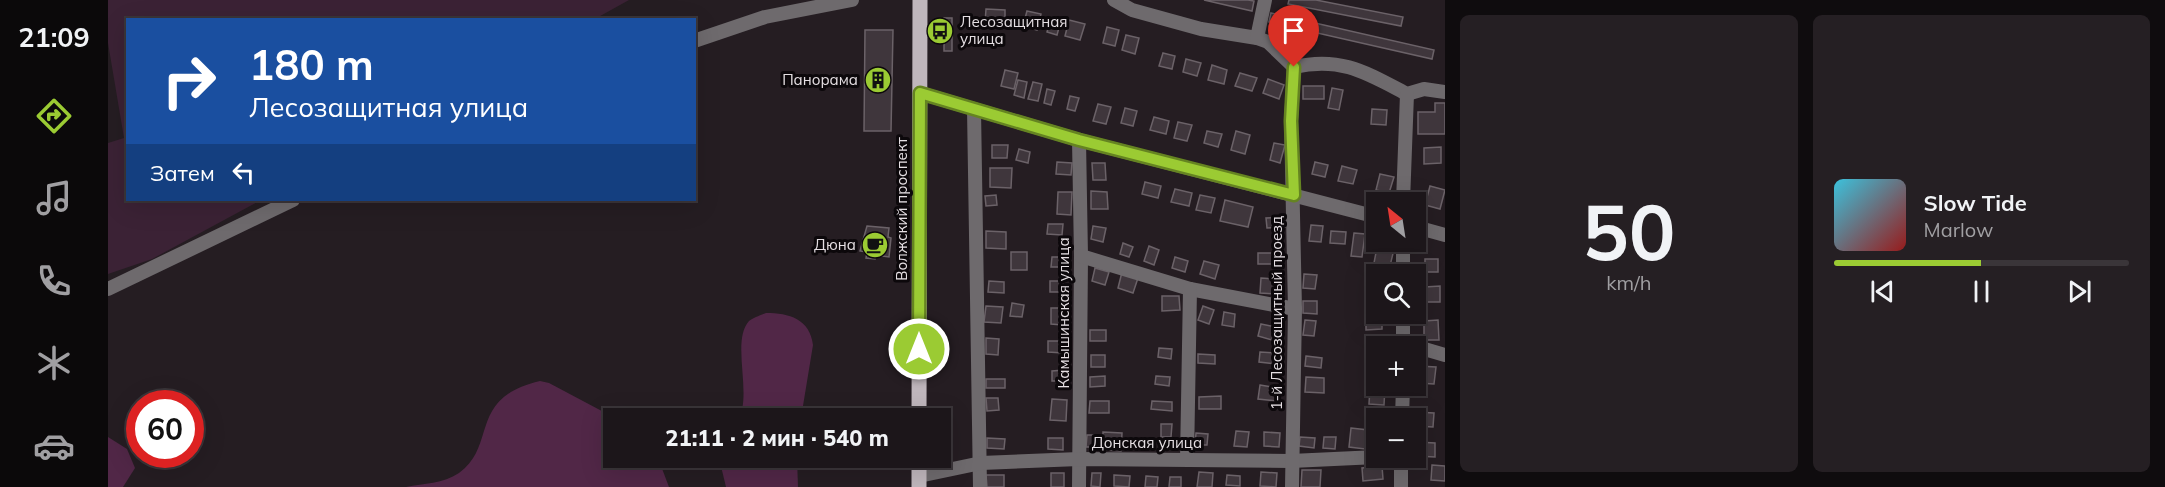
<!DOCTYPE html>
<html lang="ru">
<head>
<meta charset="utf-8">
<style>
	:root { --surface:#1c161a; --page:#251f23; --text:#f1f3f6; --muted:#a09fa2; --line:#3a3539; --accent:#9bcb33 }
	body { margin:0; font-family:Mulish,sans-serif; background:var(--page); color:var(--text); height:100vh; display:flex; flex-direction:column; font-size:22px; white-space:nowrap }
	* { box-sizing:border-box; margin:0 }
	p { font-size:20px; color:var(--muted) }
	.icon { flex:none; width:33px; height:33px; fill:none; stroke:currentColor; stroke-width:2; stroke-linecap:round; stroke-linejoin:round }
	.map { position:relative; flex:1; overflow:hidden }
	.drawer { display:flex; flex-direction:column; gap:15px; padding:15px; background:#0f0c0e; width:720px }
	.drawer>* { flex:none }
	.guide { position:absolute; left:18px; top:18px; width:570px; height:183px; border-radius:0px; box-shadow:0 6px 24px #0002,0 0 0 2px var(--line); background:#1a4fa0; color:#fff; overflow:hidden }
	.needle { width:39px; rotate:330deg }
	.fabs { position:absolute; left:1258px; top:192px; display:grid; gap:12px }
	.fabs a { display:grid; place-items:center; width:60px; height:60px; border-radius:0px; background:var(--surface); box-shadow:0 6px 24px #0002,0 0 0 2px var(--line); font-size:30px }
	.speed { position:absolute; left:18px; top:390px; display:flex; gap:12px; font-size:30px; font-weight:700; text-align:center }
	.speed>* { display:grid; place-content:center; width:78px; height:78px; border-radius:50%; background:var(--surface); box-shadow:0 6px 24px #0002,0 0 0 2px var(--line); line-height:1 }
	.speed .limit { border:9px solid #d22; background:#fff; color:#111 }
	.pin { position:absolute; display:grid; place-items:center; width:51px; height:51px; color:#fff; margin:-62px -26px; border-radius:50% 50% 50% 0; rotate:-45deg; box-shadow:0 0 6px #0007 }
	.pin .icon { rotate:45deg }
	.me { position:absolute; width:66px; margin:-33px; rotate:0deg; stroke-linejoin:round; filter:drop-shadow(0 0 4px #0008) }
	.turn { display:flex; align-items:center; gap:21px; height:126px; padding:0 24px; font-size:27px }
	.turn .icon { width:78px; height:78px; stroke-width:2.5 }
	.turn b { display:block; font-size:42px; line-height:51px }
	.then { display:flex; align-items:center; height:57px; padding:0 24px; background:#0003; gap:12px; font-size:22px }
	.drawer .widget { flex:1; display:flex; flex-direction:column; justify-content:center; gap:9px; min-width:0; padding:0 21px; border-radius:9px; background:var(--page) }
	.drawer .dial { align-items:center; gap:0 }
	.dial b { font-size:78px; line-height:1 }
	.song { display:flex; align-items:center; gap:18px }
	.cover { width:72px; height:72px; border-radius:9px; background:linear-gradient(135deg,hsl(190 70% 55%),hsl(0 70% 35%)) }
	.played { height:6px; border-radius:3px; background:linear-gradient(90deg,var(--accent) 50%,var(--line) 50%) }
	.keys { display:flex; justify-content:space-around; direction:ltr }
	.drawer .tiles { flex:1; display:grid; gap:15px; grid-template-columns:repeat(2,1fr) }
	.trip { position:absolute; left:495px; top:408px; width:348px; height:60px; border-radius:0px; background:var(--surface); box-shadow:0 6px 24px #0002,0 0 0 2px var(--line); font-weight:800; line-height:60px; text-align:center }
	main { display:flex; flex:1; min-height:0 }
	.tab-bar { display:flex; flex-direction:column; width:108px; justify-content:space-around; align-items:center; background:#0b090a; color:var(--muted) }
	.tab-bar .icon { width:42px; height:42px }
	.tab-bar .current { color:var(--accent) }
	.tab-bar b { font-size:27px; color:var(--text) }
	.map>svg:first-child { display:block }
	.green { fill:#3b2235 }
	.water { fill:#512747 }
	.building { fill:#3f363c; stroke:#6b6268; stroke-width:1.5 }
	.lines { fill:none; stroke-linecap:round; stroke-linejoin:round }
	.minor { stroke:#6e6a6d; stroke-width:14 }
	.major { stroke:#bfb6bc; stroke-width:15 }
	.route-casing { stroke:#658421; stroke-width:15 }
	.route { stroke:#9bcb33; stroke-width:10 }
	.labels { text-anchor:middle; stroke-width:6; stroke-linejoin:round; paint-order:stroke }
	.poi-label { font-size:15px; fill:#e5dfe3; stroke:#0c080b; text-anchor:end }
	.street-label { font-size:15px; fill:#e5dfe3; stroke:#0c080b }
</style>
</head>
<body>
<main>
<nav class="tab-bar">
<b>21:09</b>
<svg class="icon current" aria-label="directions" viewBox="0 0 24 24"><path d="M12 3l9 9-9 9-9-9zM9 14v-3h6M13 9l2 2-2 2"/></svg>
<svg class="icon" aria-label="music" viewBox="0 0 24 24"><path d="M9 18V5l10-2v13"/><circle cx="6" cy="18" r="3"/><circle cx="16" cy="16" r="3"/></svg>
<svg class="icon" aria-label="phone" viewBox="0 0 24 24"><path d="M5 4h4l2 5-3 2q2 4 5 5l2-3 5 2v4C11 20 4 13 5 4z"/></svg>
<svg class="icon" aria-label="climate" viewBox="0 0 24 24"><path d="M12 3v18M4 7l16 10M4 17L20 7"/></svg>
<svg class="icon" aria-label="car" viewBox="0 0 24 24"><path d="M5 17H2v-5l4-1 3-4h7l3 4 3 1v5h-3M9 17h6M6 11h13"/><circle cx="7" cy="17" r="2"/><circle cx="17" cy="17" r="2"/></svg>
</nav>
<div class="map">
<svg width="1337" height="487" viewBox="0 0 1337 487">
	<rect width="100%" height="100%" fill="#251d22"/>
	<path class="green" d="M0,0h521l-36,20h-465v180h133l-109,59 -44,15v-131l16,-5 -16,-95z"/>
	<g class="water">
		<path d="M658,313c23,0 44,6 47,32l-12,73h-62c13,-25 -8,-77 10,-97 4,-3 12,-6 17,-8z"/>
		<path d="M432,381l9,2 66,35 -1,40h44l11,29h-263c18,-4 37,-3 53,-14 39,-28 8,-75 81,-92z"/>
		<path d="M0,437l19,12 8,19 -12,19h-15z"/>
		<path d="M611,458h78l1,29h-72z"/>
	</g>
	<g class="building">
		<path d="M1096,0h44l6,1 -2,10z"/>
		<path d="M1181,0h27l87,17 -2,9 -113,-22z"/>
		<path d="M878,9l19,1v13h-20z"/>
		<path d="M919,11l14,3 -4,16 -14,-4z"/>
		<path d="M1163,13l163,37 -2,9 -163,-37z"/>
		<rect x="836" y="18" width="8" height="33"/>
		<path d="M943,18l10,2 -4,15 -10,-3z"/>
		<path d="M961,20l16,4 -5,16 -15,-4z"/>
		<path d="M999,27l12,3 -4,16 -12,-3z"/>
		<path d="M757,30h28l-2,101h-27z"/>
		<path d="M1018,35l13,3 -4,16 -13,-4z"/>
		<path d="M1055,53l12,3 -3,13 -13,-3z"/>
		<path d="M1078,59l15,4 -4,13 -14,-4z"/>
		<path d="M1104,65l15,5 -3,14 -16,-4z"/>
		<path d="M897,70l13,3 -4,16 -13,-3z"/>
		<path d="M1132,73l17,5 -5,13 -17,-5z"/>
		<path d="M1160,79l16,6 -5,14 -16,-6z"/>
		<path d="M910,80l9,2 -3,16 -10,-3z"/>
		<path d="M925,82l9,2 -4,17 -10,-2z"/>
		<rect x="1195" y="86" width="21" height="13"/>
		<path d="M1224,88l11,2 -4,20 -11,-2z"/>
		<path d="M939,89l8,2 -4,14 -7,-2z"/>
		<path d="M962,96l9,2 -4,13 -8,-2z"/>
		<path d="M1327,103h10v31h-27v-22h17z"/>
		<path d="M990,104l13,3 -5,17 -13,-3z"/>
		<path d="M1017,108l12,3 -4,15 -12,-3z"/>
		<path d="M1264,109l15,1 -1,15 -15,-1z"/>
		<path d="M1046,117l15,4 -3,13 -16,-4z"/>
		<path d="M1070,122l14,3 -5,16 -13,-3z"/>
		<path d="M1099,131l15,3 -4,13 -14,-4z"/>
		<path d="M1128,131l14,4 -5,19 -14,-4z"/>
		<path d="M1166,143l11,2 -5,18 -10,-3z"/>
		<path d="M884,145h16l-1,13h-15z"/>
		<path d="M1333,147v16l-17,1v-16z"/>
		<path d="M911,149l11,3 -2,11 -12,-3z"/>
		<path d="M949,162l15,1 -1,12 -15,-1z"/>
		<path d="M1207,162l13,3 -3,12 -13,-3z"/>
		<path d="M984,163h13l1,17h-13z"/>
		<path d="M1234,166l15,4 -4,14 -15,-3z"/>
		<path d="M882,168h22l-1,20 -21,-1z"/>
		<path d="M1272,174l14,3 -5,16 -13,-3z"/>
		<path d="M1037,182l16,4 -3,12 -16,-4z"/>
		<path d="M1322,186l15,4 -5,19 -15,-4z"/>
		<path d="M1067,189l17,4 -3,13 -18,-4z"/>
		<path d="M983,191l16,1 1,17h-17z"/>
		<path d="M950,192h14l-1,23 -14,-1z"/>
		<path d="M888,195l1,10 -11,1 -1,-10z"/>
		<path d="M1092,195l15,3 -4,15 -15,-3z"/>
		<path d="M1117,200l28,7 -5,20 -28,-6z"/>
		<path d="M1176,217l1,10 -18,1 -1,-10z"/>
		<path d="M940,224h15l-1,11 -15,-1z"/>
		<path d="M1203,225l12,1 -2,16 -12,-1z"/>
		<path d="M759,226l22,2 -1,9 3,1 -2,19 -14,-2v4l-9,-1 1,-6 -7,-1z"/>
		<path d="M985,226l13,2 -3,14 -12,-3z"/>
		<path d="M878,231l20,1v17l-20,-1z"/>
		<path d="M1223,231l15,1 -1,12 -15,-1z"/>
		<path d="M1246,233l11,1 -3,23 -11,-1z"/>
		<path d="M1270,242l17,3 -5,21 -16,-3z"/>
		<path d="M1015,243l10,4 -4,10 -9,-3z"/>
		<path d="M1041,246l10,4 -5,15 -10,-4z"/>
		<rect x="903" y="252" width="16" height="18"/>
		<rect x="1150" y="253" width="18" height="11"/>
		<path d="M944,257h12v10h-13z"/>
		<path d="M1067,257l13,4 -3,11 -13,-4z"/>
		<rect x="1317" y="259" width="13" height="13"/>
		<path d="M1096,261l15,4 -4,14 -15,-5z"/>
		<path d="M987,268l14,4 -4,13 -13,-4z"/>
		<path d="M1014,272l16,6 -5,15 -15,-5z"/>
		<path d="M1196,274l13,1 -2,14 -12,-1z"/>
		<path d="M1153,278l16,1 -1,15 -16,-1z"/>
		<path d="M881,281l15,1v11l-16,-1z"/>
		<path d="M942,281h13l1,11h-14z"/>
		<path d="M1332,286v16h-14l-1,-15z"/>
		<path d="M1054,296h17l1,14 -18,1z"/>
		<path d="M1195,301h14v13l-14,-1z"/>
		<path d="M904,303l12,2 -2,12 -12,-1z"/>
		<path d="M878,306l17,1 -2,16 -17,-1z"/>
		<path d="M1095,306l11,4 -5,14 -11,-4z"/>
		<path d="M943,308h11v17l-11,-1z"/>
		<path d="M1116,312l11,2 -1,13 -12,-2z"/>
		<path d="M1258,314h16v15l-16,1z"/>
		<path d="M1197,320l11,1 -2,15 -11,-1z"/>
		<path d="M1330,320l1,20h-15v-19z"/>
		<path d="M1153,324l14,3 -3,13 -14,-4z"/>
		<rect x="982" y="330" width="16" height="11"/>
		<path d="M1261,337l17,2v7l-18,2z"/>
		<path d="M878,338l13,1 -1,16 -12,-1z"/>
		<path d="M940,341h15v12l-15,-1z"/>
		<path d="M1051,348l13,1 -1,10 -13,-2z"/>
		<path d="M1152,352l17,1 -1,11 -17,-2z"/>
		<path d="M1090,354l17,1v9l-17,-1z"/>
		<rect x="983" y="355" width="14" height="12"/>
		<path d="M1198,356l16,2 -1,10 -16,-2z"/>
		<rect x="1261" y="363" width="8" height="13"/>
		<path d="M1310,366l18,1 -2,17 -17,-1z"/>
		<path d="M956,370l1,11h-13v-10z"/>
		<path d="M997,376v10l-15,1v-10z"/>
		<path d="M1048,376l14,1 -1,9 -14,-2z"/>
		<path d="M1198,377l18,1v15l-19,-1z"/>
		<rect x="878" y="379" width="19" height="9"/>
		<path d="M1152,385l18,3 -2,13 -18,-2z"/>
		<path d="M1262,387h15l-1,18 -15,-1z"/>
		<path d="M1113,396v13h-22v-12z"/>
		<path d="M878,398h12l1,12 -12,1z"/>
		<path d="M944,399l15,1 -1,21 -16,-1z"/>
		<path d="M982,401h19v12h-20z"/>
		<path d="M1044,401l20,1v9l-21,-2z"/>
		<path d="M1307,412l19,1 -1,14 -17,-1z"/>
		<path d="M1053,424h11l-1,13h-10z"/>
		<path d="M1243,428l17,2 -3,19 -16,-2z"/>
		<path d="M1128,431l13,1 -2,15 -13,-1z"/>
		<path d="M995,432l19,1 -1,18 -18,-1z"/>
		<path d="M1156,432l16,1 -1,14 -15,-1z"/>
		<path d="M1088,433l12,1 -1,11h-12z"/>
		<path d="M979,435h8v12h-9z"/>
		<path d="M1192,437l15,1 -1,10 -15,-2z"/>
		<path d="M1216,437h12l-1,12 -12,-1z"/>
		<path d="M879,438l18,1 -1,10 -17,-1z"/>
		<path d="M940,438h15v12l-15,-1z"/>
		<path d="M1309,442l18,1v14l-19,-1z"/>
		<path d="M1324,465l13,1v15l-14,-1z"/>
		<path d="M1274,466l1,13 -20,2 -1,-13z"/>
		<path d="M1194,470h19l-1,17h-19z"/>
		<path d="M1091,472l14,1 -1,14h-15z"/>
		<path d="M1153,472l16,1 -1,14 -16,-1z"/>
		<rect x="943" y="473" width="13" height="14"/>
		<path d="M984,473h9l-1,14 -9,-1z"/>
		<path d="M878,475h18v12h-17z"/>
		<path d="M1006,475l16,1 -1,11 -15,-1z"/>
		<path d="M1119,475l13,1v10l-14,-1z"/>
		<path d="M1038,476l12,1 -1,10h-12z"/>
		<path d="M1062,477h11v10h-12z"/>
	</g>
	<g class="lines">
		<g class="minor">
			<path d="M1006,0l18,10 69,19 56,9 11,4 26,25c47,-11 73,6 113,27l17,-5 21,3"/>
			<path d="M1149,38l8,-38"/>
			<path d="M586,41l71,-24 87,-17"/>
			<path d="M812,93l159,47 298,77"/>
			<path d="M866,109l6,378"/>
			<path d="M971,140l2,116 -2,231"/>
			<path d="M1295,202l4,-108"/>
			<path d="M1308,227l29,8"/>
			<path d="M1295,242v32"/>
			<path d="M973,256l109,33 105,20"/>
			<path d="M0,289l185,-89"/>
			<path d="M1295,314v32"/>
			<path d="M1296,343l41,12"/>
			<path d="M1294,418l1,-32"/>
			<path d="M1293,458v29"/>
			<path d="M1079,459l3,-170"/>
			<path d="M811,476l62,-13 98,-4 212,2 86,-4"/>
			<path d="M1184,487l3,-178 -4,-188 3,-54"/>
		</g>
		<g class="major">
			<path d="M811,418l1,-418"/>
			<path d="M811,487v-29"/>
		</g>
	</g>
	<g class="lines">
		<defs>
			<path id="route" d="M811,349l1,-256 159,47 215,55 -3,-74 3,-54"/>
		</defs>
		<use href="#route" class="route-casing"/>
		<use href="#route" class="route"/>
	</g>
	<defs>
		<symbol id="bus-disc" viewBox="-11 -11 22 22"><circle r="9.5" fill="#9bcb33" stroke="#0c080b"/><path d="M-5-6H5V4H4V6H2V4H-2V6H-4V4H-5ZM-3.5-4V0h7V-4ZM-3.5 1.2v1.5H-2V1.2ZM2 1.2v1.5H3.5V1.2Z" fill="#111"/></symbol>
		<symbol id="building-disc" viewBox="-11 -11 22 22"><circle r="9.5" fill="#9bcb33" stroke="#0c080b"/><path d="M-4-6H4V6H1V3H-1V6H-4ZM-2.5-4.3h1.7v1.8h-1.7ZM.8-4.3h1.7v1.8H.8ZM-2.5-1h1.7V.8h-1.7ZM.8-1h1.7V.8H.8Z" fill="#111"/></symbol>
		<symbol id="cafe-disc" viewBox="-11 -11 22 22"><circle r="9.5" fill="#9bcb33" stroke="#0c080b"/><path d="M-5.5-4.5H6V0H3Q3 3.5 0 3.5H-2.5Q-5.5 3.5-5.5 0ZM3-3.2v2h1.7v-2ZM-6 4.5H4V6H-6Z" fill="#111"/></symbol>
	</defs>
	<g fill-rule="evenodd">
		<use href="#bus-disc" x="817" y="16" width="30" height="30"/>
		<use href="#building-disc" x="755" y="65" width="30" height="30"/>
		<use href="#cafe-disc" x="752" y="230" width="30" height="30"/>
	</g>
	<g class="labels">
		<g class="poi-label">
			<text x="852" y="27" text-anchor="start">Лесозащитная<tspan x="852" dy="17">улица</tspan></text>
			<text x="750" y="85">Панорама</text>
			<text x="748" y="250">Дюна</text>
		</g>
		<g class="street-label">
			<text transform="translate(794 209) rotate(-90)" y="5">Волжский проспект</text>
			<text transform="translate(956 313) rotate(-90)" y="5">Камышинская улица</text>
			<text transform="translate(1169 313) rotate(-90)" y="5">1-й Лесозащитный проезд</text>
			<text x="1039" y="448">Донская улица</text>
		</g>
	</g>
</svg>
<div class="fabs">
<a><svg class="needle" viewBox="-14 -14 28 28"><path d="M0-13l5 13h-10z" fill="#e53935"/><path d="M0 13l5-13h-10z" fill="#a09fa2"/></svg></a>
<a><svg class="icon" aria-label="search" viewBox="0 0 24 24"><circle cx="10" cy="10" r="6"/><path d="M15 15l6 6"/></svg></a>
<a>+</a>
<a>−</a>
</div>
<div class="speed"><div class="limit">60</div></div>
<div class="pin" style="left:1186px;top:67px;background:#d93025"><svg class="icon" aria-label="arrive" viewBox="0 0 24 24"><path d="M6 21V4h12l-3 4 3 4H6"/></svg></div>
<svg class="me" style="left:811px;top:349px" viewBox="-20 -20 40 40"><circle r="17" fill="#9bcb33" stroke="#fff" stroke-width="3"/><path d="M0-11L8 9 0 5-8 9z" fill="#fff"/></svg>
<div class="trip">21:11 · 2 мин · 540 m</div>
<div class="guide">
<div class="turn"><svg class="icon" aria-label="right" viewBox="0 0 24 24"><path d="M7 20v-9h11M14 6l5 5-5 5"/></svg><div><b>180 m</b>Лесозащитная улица</div></div>
<div class="then">Затем<svg class="icon" aria-label="left" viewBox="0 0 24 24"><path d="M17 20v-9H6M10 6l-5 5 5 5"/></svg></div>
</div>
</div>
<section class="drawer">
<div class="tiles">
<div class="widget dial"><b>50</b><p>km/h</p></div>
<div class="widget">
<div class="song"><i class="cover"></i><div><b>Slow Tide</b><p>Marlow</p></div></div>
<div class="played"></div>
<div class="keys"><svg class="icon" aria-label="previous" viewBox="0 0 24 24"><path d="M18 5L8 12l10 7zM5 5v14"/></svg><svg class="icon" aria-label="pause" viewBox="0 0 24 24"><path d="M8 5v14M16 5v14"/></svg><svg class="icon" aria-label="next" viewBox="0 0 24 24"><path d="M6 5l10 7-10 7zM19 5v14"/></svg></div>
</div>
</div>
</section>
</main>
</body>
</html>
